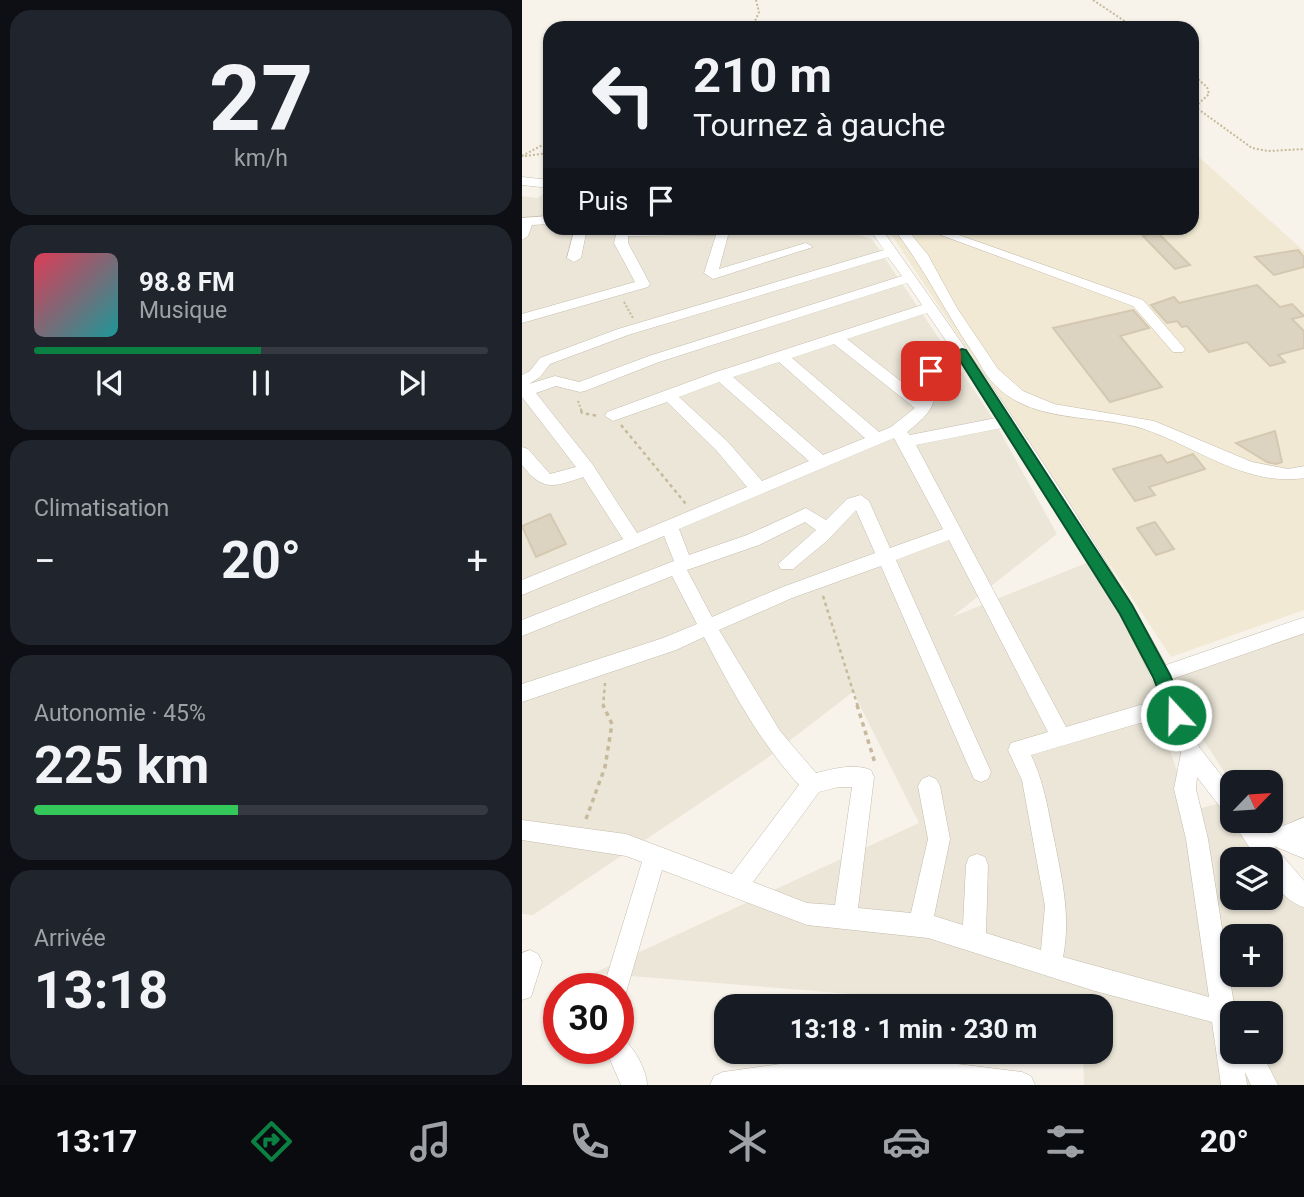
<!DOCTYPE html>
<html lang="fr">
<head>
<meta charset="utf-8">
<style>
	:root { --surface:#171b24; --page:#20242c; --text:#f1f3f6; --muted:#9ea1a6; --line:#363941; --accent:#0b8043 }
	body { margin:0; font-family:Roboto,sans-serif; background:var(--page); color:var(--text); height:100vh; display:flex; flex-direction:column; font-size:26px; white-space:nowrap }
	* { box-sizing:border-box; margin:0 }
	p { font-size:23px; color:var(--muted) }
	.icon { flex:none; width:38px; height:38px; fill:none; stroke:currentColor; stroke-width:2; stroke-linecap:round; stroke-linejoin:round }
	.map { position:relative; flex:1; overflow:hidden }
	.drawer { display:flex; flex-direction:column; gap:10px; padding:10px; background:#0d0f14; width:522px }
	.drawer>* { flex:none }
	.banner { position:absolute; left:21px; top:21px; width:656px; height:214px; border-radius:21px; box-shadow:0 2px 5px #0004; background:#171b24; color:var(--text); overflow:hidden }
	.needle { width:46px; rotate:65deg }
	.tools { position:absolute; left:698px; top:770px; display:grid; gap:14px }
	.tools a { display:grid; place-items:center; width:63px; height:63px; border-radius:14px; background:var(--surface); box-shadow:0 2px 5px #0004; font-size:35px }
	.speed { position:absolute; left:21px; top:973px; display:flex; gap:14px; font-size:35px; font-weight:700; text-align:center }
	.speed>* { display:grid; place-content:center; width:91px; height:91px; border-radius:50%; background:var(--surface); box-shadow:0 2px 5px #0004; line-height:1 }
	.speed .limit { border:10px solid #d22; background:#fff; color:#111 }
	.pin { position:absolute; display:grid; place-items:center; width:60px; height:60px; color:#fff; margin:-30px; border-radius:14px; box-shadow:0 4px 10px #0006 }
	.me { position:absolute; width:77px; margin:-38px; rotate:339deg; stroke-linejoin:round; filter:drop-shadow(0 0 5px #0008) }
	.turn { display:flex; align-items:center; gap:24px; height:147px; padding:0 35px; font-size:32px }
	.turn .icon { width:91px; height:91px; stroke-width:2.5 }
	.turn b { display:block; font-size:49px; line-height:60px }
	.then { display:flex; align-items:center; height:66px; padding:0 35px; background:#0003; gap:14px; font-size:26px }
	.big { font-size:52px; font-weight:700; line-height:1.1 }
	.drawer .card { flex:1; display:flex; flex-direction:column; justify-content:center; gap:10px; min-width:0; padding:0 24px; border-radius:21px; background:var(--page) }
	.drawer .dial { align-items:center; gap:0 }
	.dial b { font-size:91px; line-height:1 }
	.song { display:flex; align-items:center; gap:21px }
	.cover { width:84px; height:84px; border-radius:10px; background:linear-gradient(135deg,hsl(350 70% 55%),hsl(180 70% 35%)) }
	.played { height:7px; border-radius:4px; background:linear-gradient(90deg,var(--accent) 50%,var(--line) 50%) }
	.keys { display:flex; justify-content:space-around; direction:ltr }
	.heat { display:flex; justify-content:space-between; align-items:center; font-size:38px; direction:ltr }
	.charge { height:10px; border-radius:5px; background:linear-gradient(90deg,#34c759 45%,var(--line) 0) }
	.trip { position:absolute; left:192px; top:994px; width:399px; height:70px; border-radius:21px; background:var(--surface); box-shadow:0 2px 5px #0004; font-weight:700; line-height:70px; text-align:center }
	.tab-bar { display:flex; height:112px; justify-content:space-around; align-items:center; background:#090b0e; color:var(--muted) }
	.tab-bar .icon { width:49px; height:49px }
	.tab-bar .current { color:var(--accent) }
	.tab-bar b { font-size:32px; color:var(--text) }
	main { display:flex; flex:1; min-height:0 }
	.map>svg:first-child { display:block }
	.residential { fill:#ebe6d8; fill-rule:evenodd }
	.education { fill:#f1e9d3 }
	.building { fill:#ddd3c1; stroke:#d5c8b1; stroke-width:2 }
	.lines { fill:none; stroke-linecap:round; stroke-linejoin:round }
	.minor-casing { stroke:#c4bcac; stroke-width:1 }
	.path-far2 { stroke:#c7b99b; stroke-width:2; stroke-dasharray:2 2; stroke-linecap:butt }
	.path-far1 { stroke:#c7b99b; stroke-width:2.5; stroke-dasharray:3.5 3.5; stroke-linecap:butt }
	.path { stroke:#c7b99b; stroke-width:3.5; stroke-dasharray:4.5 4.5; stroke-linecap:butt }
	.minor { fill:#fff; fill-rule:evenodd }
	.route { fill:#0b8043; stroke:#07532c; stroke-width:2 }
</style>
</head>
<body>
<main>
<section class="drawer">
<div class="card dial"><b>27</b><p>km/h</p></div>
<div class="card">
<div class="song"><i class="cover"></i><div><b>98.8 FM</b><p>Musique</p></div></div>
<div class="played"></div>
<div class="keys"><svg class="icon" aria-label="previous" viewBox="0 0 24 24"><path d="M18 5L8 12l10 7zM5 5v14"/></svg><svg class="icon" aria-label="pause" viewBox="0 0 24 24"><path d="M8 5v14M16 5v14"/></svg><svg class="icon" aria-label="next" viewBox="0 0 24 24"><path d="M6 5l10 7-10 7zM19 5v14"/></svg></div>
</div>
<div class="card"><p>Climatisation</p>
<div class="heat"><a>−</a><b class="big">20°</b><a>+</a></div>
</div>
<div class="card"><p>Autonomie · 45%</p><b class="big">225 km</b><div class="charge"></div></div>
<div class="card"><p>Arrivée</p><b class="big">13:18</b></div>
</section>
<div class="map">
<svg width="783" height="1085" viewBox="0 0 783 1085">
	<rect width="100%" height="100%" fill="#f7f3ea"/>
	<path class="residential" d="M25,192h3v36h286l36,11 120,178 65,117 -105,83 142,-57 67,115 143,-50v202l-42,3 -6,-9h15v-39l-39,2 -70,-108 -4,38 32,97 38,-10 4,6v14h11l27,38h-38v39h39v-38l17,23 16,14v188h-220l-1,-33h18v-46h-102l-405,-33 325,-150 -66,-131 -90,69 -230,154 -11,-1v-718l15,2zM710,936h39v39h-39zM710,1013h39v39h-39z"/>
	<path class="education" d="M678,158l104,93v359l-133,47 -284,-429h305v-69z"/>
	<g class="building">
		<path d="M635,232l33,33 -15,4 -32,-33z"/>
		<path d="M776,250l6,7v10l-30,8 -19,-18z"/>
		<path d="M735,285l23,22 12,-3 12,12 -12,3 12,12v17l-26,7 7,7 -15,4 -23,-24 -38,10 -22,-26 -5,1 -5,-6 -10,2 -16,-18 23,-8 5,6z"/>
		<path d="M611,310l16,18 -29,8 42,51 -52,15 -57,-74z"/>
		<path d="M753,431l7,31 -6,2 -9,-2 -31,-19z"/>
		<path d="M671,454l12,15 -56,18 6,8 -20,6 -22,-32 48,-14 6,8z"/>
		<path d="M28,514l16,30 -30,13 -14,-31z"/>
		<path d="M633,522l19,27 -18,6 -19,-27z"/>
	</g>
	<g class="lines">
		<defs>
			<g id="minor">
				<path d="M0,177l28,3v8l-28,-3z"/>
				<path d="M28,216v8l-18,1 -4,11 -6,4v-22z"/>
				<path d="M53,228h12l-6,30 -7,4 -7,-4z"/>
				<path d="M104,228h104l-11,41 87,-26 7,4 -100,32 -9,-6 12,-38 -88,1v7l22,41 -2,3 -126,36v-9l113,-32 -21,-39 3,-12z"/>
				<path d="M347,228h12c99,140 202,286 285,437l139,-48v16l-133,46 27,68 33,42v26l-8,-3 -27,-35 -1,12 12,50 26,166 5,8h-7v39h29l17,33h-27l-6,-13 2,13h-26l-9,-63 -117,-31 -167,-53 -121,-13 -145,-55 -35,119 -3,9 -6,2v-11h-15l39,-127 -16,-6 -104,-16v-20l104,14 106,40 67,-89c-40,-44 -68,-96 -95,-148l-28,13 -154,52v-18l141,-46 34,-14 -25,-48 -150,60v-16l152,-59 -10,-25 -142,59v-15l101,-41 -40,-62c-29,10 -40,15 -61,-12v-18l6,2 22,25 26,-7 -54,-70v-22l8,-4 10,-13 78,-29 266,-79zM366,257l14,19 -253,80 -70,26 -24,-6 -26,8 11,-7 10,-13 78,-29zM385,283l15,22 -206,67 -109,40 -2,4 8,5 54,-19 49,48 31,37 -110,46 -44,-68 -57,-72 20,-7 24,6 5,-1 74,-29zM405,313l26,38c-33,14 -24,16 -32,46l-74,-58zM312,344l81,64 -24,19 -12,5 -87,-74zM437,360l37,58 -86,17 -3,-3c29,-23 26,-26 33,-60zM257,362l86,76 -42,17 -90,-78zM197,382l90,79 -47,20 -34,-39 -49,-45zM480,428c55,88 124,181 161,278l-23,-1 -74,22 -150,-282zM372,438l49,91 -53,19 -21,-47 -8,-6 -14,4 -21,21 -20,-12 -59,27 -58,20 -10,-26zM334,510l19,43 -95,35 -68,29 -25,-47 72,-25 46,-23 11,8 -38,34 3,5h12l35,-29zM427,540l99,192 -37,11 -3,7 14,30 23,126 -4,44 -55,-17 2,-68 -3,-8 -8,-3 -8,3 -3,8 -3,60 -29,-9 16,-77 -10,-53 -4,-7 -7,-3 -7,3 -4,7 10,53 -17,74 -53,-5 16,-131 -3,-7c-18,-7 -37,-1 -55,3l-36,-42 -61,-101 73,-32 89,-32 93,213 7,3 7,-3 3,-7 -95,-212zM618,723l30,1 11,29 -7,36 12,50 23,158 -146,-40c8,-41 -1,-78 -9,-118 -6,-29 -10,-57 -23,-84zM317,787h13l-17,118 -28,-2 -54,-21 66,-90z"/>
				<path d="M371,228h13l22,27 29,53 41,61 25,22 31,13 100,17 98,41 36,7 17,-3v12c-59,9 -108,-31 -161,-49 -49,-16 -111,-4 -150,-45 -9,-9 -14,-21 -21,-31 -28,-41 -49,-86 -80,-125z"/>
				<path d="M400,228h17l204,72 42,49 -2,3h-10l-40,-46z"/>
				<path d="M783,817v42l-31,-13 31,36v26c-24,-10 -34,-24 -34,-49h-14l-23,-35 2,-3h30l14,6z"/>
				<path d="M8,950l8,4 4,8 -11,35 -9,3v-47z"/>
				<path d="M96,1036c14,6 29,34 29,49h-26l-16,-37h13z"/>
				<path d="M395,1059l105,13 9,4 4,9h-325l4,-9 9,-4 79,-11z"/>
			</g>
		</defs>
		<use href="#minor" class="minor-casing"/>
		<g class="path-far2">
			<path d="M571,0l42,28"/>
			<path d="M230,28l7,-16 -3,-12"/>
			<path d="M670,74l15,13 2,7 -13,12 2,3 54,39 16,3 37,-2"/>
			<path d="M0,156l28,-15"/>
			<path d="M3,156l25,-3"/>
			<path d="M102,302l9,16"/>
			<path d="M56,401l4,11"/>
		</g>
		<g class="path-far1">
			<path d="M59,410l1,3 16,3"/>
			<path d="M99,425l65,79"/>
			<path d="M301,596l35,111"/>
			<path d="M81,707l2,-24"/>
		</g>
		<g class="path">
			<path d="M335,705l18,58"/>
			<path d="M64,819l19,-52 7,-43 -9,-19"/>
		</g>
		<use href="#minor" class="minor"/>
	</g>
	<path class="route" d="M440,349l4,1 166,255 38,70 16,40 -3,6 -7,2 -6,-2 -17,-44 -33,-63 -161,-255 -17,7 -6,9 -5,1 -7,-5 8,-11z"/>
</svg>
<div class="tools">
<a><svg class="needle" viewBox="-14 -14 28 28"><path d="M0-13l5 13h-10z" fill="#e53935"/><path d="M0 13l5-13h-10z" fill="#9ea1a6"/></svg></a>
<a><svg class="icon" aria-label="layers" viewBox="0 0 24 24"><path d="M12 4l9 5-9 5-9-5zM3 14l9 5 9-5"/></svg></a>
<a>+</a>
<a>−</a>
</div>
<div class="speed"><div class="limit">30</div></div>
<div class="pin" style="left:409px;top:371px;background:#d93025"><svg class="icon" aria-label="arrive" viewBox="0 0 24 24"><path d="M6 21V4h12l-3 4 3 4H6"/></svg></div>
<svg class="me" style="left:654px;top:715px" viewBox="-20 -20 40 40"><circle r="17" fill="#0b8043" stroke="#fff" stroke-width="3"/><path d="M0-11L8 9 0 5-8 9z" fill="#fff"/></svg>
<div class="trip">13:18 · 1 min · 230 m</div>
<div class="banner">
<div class="turn"><svg class="icon" aria-label="left" viewBox="0 0 24 24"><path d="M17 20v-9H6M10 6l-5 5 5 5"/></svg><div><b>210 m</b>Tournez à gauche</div></div>
<div class="then">Puis<svg class="icon" aria-label="arrive" viewBox="0 0 24 24"><path d="M6 21V4h12l-3 4 3 4H6"/></svg></div>
</div>
</div>
</main>
<nav class="tab-bar">
<b>13:17</b>
<svg class="icon current" aria-label="directions" viewBox="0 0 24 24"><path d="M12 3l9 9-9 9-9-9zM9 14v-3h6M13 9l2 2-2 2"/></svg>
<svg class="icon" aria-label="music" viewBox="0 0 24 24"><path d="M9 18V5l10-2v13"/><circle cx="6" cy="18" r="3"/><circle cx="16" cy="16" r="3"/></svg>
<svg class="icon" aria-label="phone" viewBox="0 0 24 24"><path d="M5 4h4l2 5-3 2q2 4 5 5l2-3 5 2v4C11 20 4 13 5 4z"/></svg>
<svg class="icon" aria-label="climate" viewBox="0 0 24 24"><path d="M12 3v18M4 7l16 10M4 17L20 7"/></svg>
<svg class="icon" aria-label="car" viewBox="0 0 24 24"><path d="M5 17H2v-5l4-1 3-4h7l3 4 3 1v5h-3M9 17h6M6 11h13"/><circle cx="7" cy="17" r="2"/><circle cx="17" cy="17" r="2"/></svg>
<svg class="icon" aria-label="filters" viewBox="0 0 24 24"><path d="M4 7h16M4 17h16"/><circle cx="9" cy="7" r="2"/><circle cx="15" cy="17" r="2"/></svg>
<b>20°</b>
</nav>
</body>
</html>
